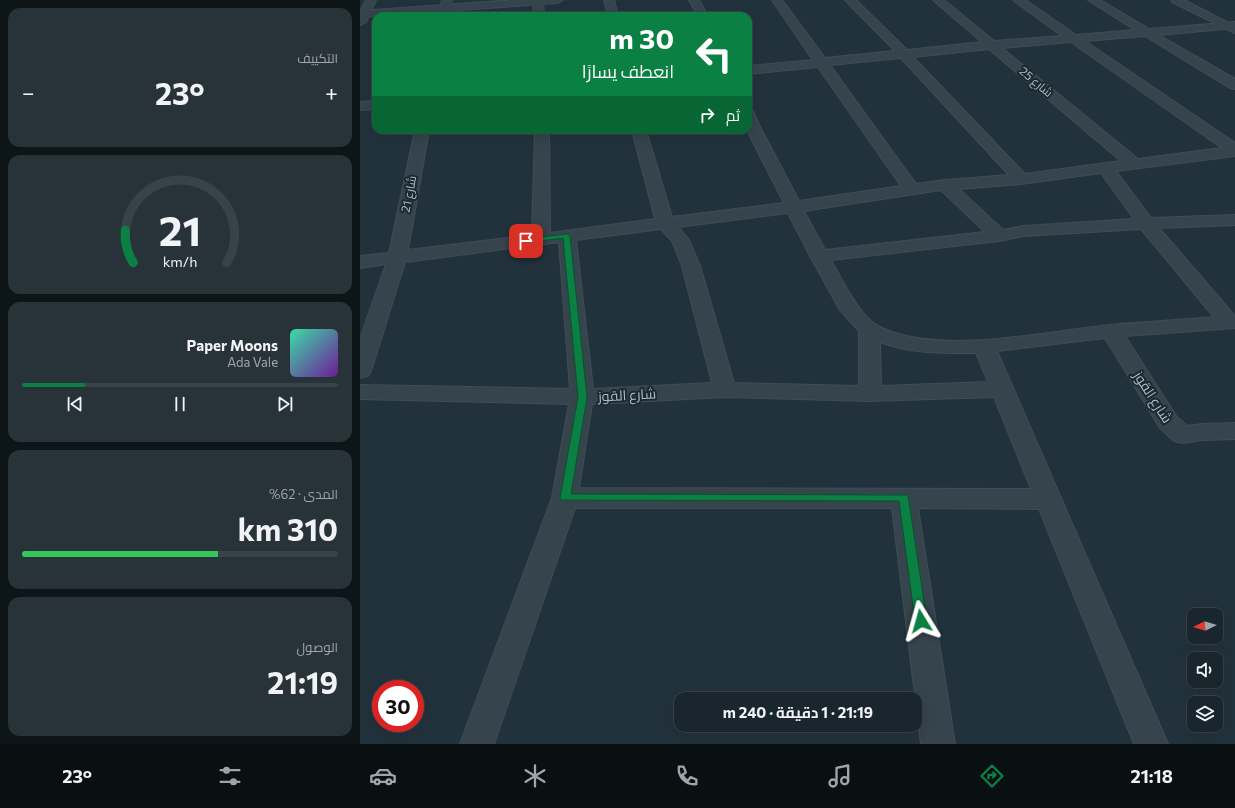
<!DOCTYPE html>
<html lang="ar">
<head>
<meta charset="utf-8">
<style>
	:root { --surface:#1a262d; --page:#273239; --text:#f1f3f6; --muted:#9fa5aa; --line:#384349; --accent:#0b8043 }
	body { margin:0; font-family:Commissioner,Cairo,sans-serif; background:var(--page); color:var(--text); direction:rtl; height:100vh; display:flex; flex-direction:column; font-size:15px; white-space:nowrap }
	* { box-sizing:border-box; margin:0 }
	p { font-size:13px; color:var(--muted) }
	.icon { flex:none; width:22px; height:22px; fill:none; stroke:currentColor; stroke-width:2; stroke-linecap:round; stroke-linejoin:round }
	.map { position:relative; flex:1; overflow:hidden; direction:ltr }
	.sheet { display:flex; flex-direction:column; gap:8px; padding:8px; background:#0e1519; width:360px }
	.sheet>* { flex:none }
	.guide { position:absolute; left:12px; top:12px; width:380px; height:122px; border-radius:12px; box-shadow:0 4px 16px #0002,0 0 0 1px var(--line); direction:rtl; background:#0b8043; color:#fff; overflow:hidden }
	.needle { width:26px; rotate:265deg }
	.fabs { position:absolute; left:827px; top:608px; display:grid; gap:8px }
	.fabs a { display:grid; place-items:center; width:36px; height:36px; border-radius:8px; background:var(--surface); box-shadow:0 4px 16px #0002,0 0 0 1px var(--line); font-size:20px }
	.speed { position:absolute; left:12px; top:680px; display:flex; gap:8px; font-size:20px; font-weight:700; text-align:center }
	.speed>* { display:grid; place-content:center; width:52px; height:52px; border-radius:50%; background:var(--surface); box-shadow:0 4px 16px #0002,0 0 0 1px var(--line); line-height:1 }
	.speed .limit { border:6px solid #d22; background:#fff; color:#111 }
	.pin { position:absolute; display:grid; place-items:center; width:34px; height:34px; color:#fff; margin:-17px; border-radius:8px; box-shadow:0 2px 6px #0006 }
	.me { position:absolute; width:44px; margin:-22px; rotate:352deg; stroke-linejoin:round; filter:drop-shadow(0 0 3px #0008) }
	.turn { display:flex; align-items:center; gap:14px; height:84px; padding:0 12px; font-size:18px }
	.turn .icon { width:52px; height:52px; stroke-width:2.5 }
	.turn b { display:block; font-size:28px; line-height:34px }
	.then { display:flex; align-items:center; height:38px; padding:0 12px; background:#0003; gap:8px; font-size:15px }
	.big { font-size:30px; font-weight:700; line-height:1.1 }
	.sheet .card { flex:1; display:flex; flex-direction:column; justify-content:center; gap:6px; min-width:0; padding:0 14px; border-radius:12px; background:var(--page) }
	.sheet .dial { align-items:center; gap:0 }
	.dial svg { height:104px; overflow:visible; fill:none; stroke:var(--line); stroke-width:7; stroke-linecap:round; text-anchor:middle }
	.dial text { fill:var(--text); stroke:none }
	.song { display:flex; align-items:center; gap:12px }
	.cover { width:48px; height:48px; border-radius:6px; background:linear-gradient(135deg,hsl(160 70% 55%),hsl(280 70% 35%)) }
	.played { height:4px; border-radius:2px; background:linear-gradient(90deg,var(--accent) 20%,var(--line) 20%) }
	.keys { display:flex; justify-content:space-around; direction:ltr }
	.heat { display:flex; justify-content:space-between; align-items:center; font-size:22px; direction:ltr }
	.charge { height:6px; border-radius:3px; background:linear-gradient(90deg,#34c759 62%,var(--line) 0) }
	.trip { position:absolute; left:314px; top:692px; width:248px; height:40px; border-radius:12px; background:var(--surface); box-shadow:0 4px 16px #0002,0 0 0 1px var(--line); font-weight:700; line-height:40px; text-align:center; direction:rtl }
	.dock { display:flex; height:64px; justify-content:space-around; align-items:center; background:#0a0f12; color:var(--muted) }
	.dock .icon { width:28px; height:28px }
	.dock .on { color:var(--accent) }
	.dock b { font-size:18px; color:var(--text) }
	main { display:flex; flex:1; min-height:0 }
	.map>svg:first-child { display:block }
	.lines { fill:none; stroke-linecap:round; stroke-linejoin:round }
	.minor-casing { stroke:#3f4d55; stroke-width:2 }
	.tertiary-casing { stroke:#3f4d55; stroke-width:2 }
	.minor { fill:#36444d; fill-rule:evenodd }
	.tertiary { fill:#36444d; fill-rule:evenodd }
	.route { fill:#0b8043; stroke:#07532c }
	.labels { text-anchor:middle; stroke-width:4; stroke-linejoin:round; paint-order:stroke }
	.far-street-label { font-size:12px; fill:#b2bfc8; stroke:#1b2931 }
	.street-label { font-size:14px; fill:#b2bfc8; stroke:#1b2931 }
</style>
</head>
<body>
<main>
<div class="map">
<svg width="875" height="744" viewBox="0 0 875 744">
	<rect width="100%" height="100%" fill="#22323c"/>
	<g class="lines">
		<defs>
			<g id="minor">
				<path d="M6,0h10l-10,22 -6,3v-14z"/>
				<path d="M82,0h10l-3,16h-10z"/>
				<path d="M173,0l10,1 1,15h-10z"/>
				<path d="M244,0h10l4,16h-10z"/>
				<path d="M329,0h10l9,16h-10z"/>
				<path d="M412,0h10l43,58 70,-7 -50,-51h11l51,50 75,-8 -49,-42h11l50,41 68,-5 -49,-36h12l51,35 59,-5 -47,-30h12l49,29 86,-7v6l-76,7 76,44v10l-5,-1 -85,-52 -60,5 150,102v13l-119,15 35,47 84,-3v10l-76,3 76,88v12l-110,8 51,80 11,10 15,-2 33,-1v16l-33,1 -20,3 -8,-2 -14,-13 -55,-90 -108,13 171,393h-34l-95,-235 -121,-1 37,236h-34l-29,-236h-317l-81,236h-34l92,-246 17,-94 -209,-5v-14l210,4 -11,-147 -154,20 -34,109 -3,5 -8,2v-39l26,-75 -26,4v-12l29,-3 26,-123h14l-21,120 124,-15 3,-105h14l1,103 105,-14 -23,-89h14l26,87 112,-14 -37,-73 1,-20 5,1 6,14 40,76 102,-15 -83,-119 -70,7v-8l65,-6zM711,42l151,106 -84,11 -136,-111zM629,49l132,112 -96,13 -112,-117zM541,58l108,117 -64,5 -29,4 -86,-119zM741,173l33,46 -110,7 -21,4 -44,-41 62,-5zM581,190l44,42 -160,18 -21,-39zM428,213l22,43 30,54 19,21v55l-125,-3 -34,-117 -11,-26 -11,-13zM301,229l11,12 10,25 30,117 -119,6 -17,-149zM781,229l73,88c-35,3 -69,5 -103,8 -65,6 -175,32 -233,1 -18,-9 -37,-48 -47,-66l168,-19 25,-5zM520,342c30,12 64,11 96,11l12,29 -107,4zM365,397l145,4 124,-4 37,92 -452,-1 13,-84z"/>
				<path d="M16,101v8l-16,1v-8z"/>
			</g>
			<g id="tertiary">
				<path d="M153,0h50l-5,3 -198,14v-6z"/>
				<path d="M811,0h13l51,26v7l-63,-31z"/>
			</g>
		</defs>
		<use href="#minor" class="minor-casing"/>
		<use href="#tertiary" class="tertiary-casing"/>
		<use href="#minor" class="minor"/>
		<use href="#tertiary" class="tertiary"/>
	</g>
	<path class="route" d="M207,234l3,2 17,161 -16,97 337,1 19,126 -2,3 -4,2 -5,-2 -1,-3 -16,-120 -338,-1 -1,-2 18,-101 -15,-159 -37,5 -3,-2 3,-2z"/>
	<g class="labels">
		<g class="far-street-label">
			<text transform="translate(676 82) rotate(40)" y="4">شارع 25</text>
			<text transform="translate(49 194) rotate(-79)" y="4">شارع 21</text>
		</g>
		<g class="street-label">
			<text transform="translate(267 395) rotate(-3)" y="5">شارع القوز</text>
			<text transform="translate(793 397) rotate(57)" y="5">شارع القوز</text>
		</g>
	</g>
</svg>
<div class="fabs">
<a><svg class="needle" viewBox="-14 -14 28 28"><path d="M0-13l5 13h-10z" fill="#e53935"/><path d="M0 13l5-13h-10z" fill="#9fa5aa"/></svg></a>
<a><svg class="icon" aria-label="sound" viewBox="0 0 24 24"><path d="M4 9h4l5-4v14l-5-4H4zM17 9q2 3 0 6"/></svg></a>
<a><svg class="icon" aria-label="layers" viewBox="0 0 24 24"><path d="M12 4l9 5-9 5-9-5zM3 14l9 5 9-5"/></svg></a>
</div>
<div class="speed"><div class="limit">30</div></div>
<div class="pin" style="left:166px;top:241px;background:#d93025"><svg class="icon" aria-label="arrive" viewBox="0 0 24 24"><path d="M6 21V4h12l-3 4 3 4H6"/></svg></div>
<svg class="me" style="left:561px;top:621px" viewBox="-20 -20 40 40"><path d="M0-17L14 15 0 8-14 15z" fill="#0b8043" stroke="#fff" stroke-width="4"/></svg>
<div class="trip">21:19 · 1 دقيقة · 240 m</div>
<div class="guide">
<div class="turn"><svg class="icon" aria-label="left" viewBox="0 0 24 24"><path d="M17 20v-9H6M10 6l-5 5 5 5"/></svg><div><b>30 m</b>انعطف يسارًا</div></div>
<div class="then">ثم<svg class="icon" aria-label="right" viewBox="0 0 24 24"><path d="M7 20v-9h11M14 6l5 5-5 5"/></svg></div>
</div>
</div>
<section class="sheet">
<div class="card"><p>التكييف</p>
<div class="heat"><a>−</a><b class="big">23°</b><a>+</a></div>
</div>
<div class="card dial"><svg viewBox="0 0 100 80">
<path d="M14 69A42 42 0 1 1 86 69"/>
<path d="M14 69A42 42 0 0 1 8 44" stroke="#0b8043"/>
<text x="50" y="56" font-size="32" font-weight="700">21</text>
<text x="50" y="72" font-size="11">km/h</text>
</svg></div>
<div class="card">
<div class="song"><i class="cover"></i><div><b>Paper Moons</b><p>Ada Vale</p></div></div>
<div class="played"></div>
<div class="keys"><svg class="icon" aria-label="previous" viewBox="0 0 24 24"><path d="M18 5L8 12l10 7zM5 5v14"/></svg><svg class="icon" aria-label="pause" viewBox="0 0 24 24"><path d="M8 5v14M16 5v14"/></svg><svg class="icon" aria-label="next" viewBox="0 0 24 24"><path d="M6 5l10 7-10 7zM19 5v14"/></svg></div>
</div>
<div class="card"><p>المدى · 62%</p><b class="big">310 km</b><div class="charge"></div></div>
<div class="card"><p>الوصول</p><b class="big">21:19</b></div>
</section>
</main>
<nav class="dock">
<b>21:18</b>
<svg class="icon on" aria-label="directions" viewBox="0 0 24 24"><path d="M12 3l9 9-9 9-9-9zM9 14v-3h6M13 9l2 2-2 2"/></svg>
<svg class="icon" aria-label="music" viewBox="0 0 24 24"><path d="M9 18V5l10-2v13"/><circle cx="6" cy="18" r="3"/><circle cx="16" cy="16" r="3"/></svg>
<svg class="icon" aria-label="phone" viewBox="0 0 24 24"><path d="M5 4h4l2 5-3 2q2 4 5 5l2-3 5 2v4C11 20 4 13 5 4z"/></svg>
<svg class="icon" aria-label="climate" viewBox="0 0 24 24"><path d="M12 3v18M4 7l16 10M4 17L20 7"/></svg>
<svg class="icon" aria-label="car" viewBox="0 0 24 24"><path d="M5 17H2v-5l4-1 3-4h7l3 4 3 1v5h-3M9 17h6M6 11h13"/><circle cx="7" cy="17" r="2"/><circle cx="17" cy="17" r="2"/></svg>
<svg class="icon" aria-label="filters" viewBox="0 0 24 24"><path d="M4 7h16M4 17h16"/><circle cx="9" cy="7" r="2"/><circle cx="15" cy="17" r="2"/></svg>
<b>23°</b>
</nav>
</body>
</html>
